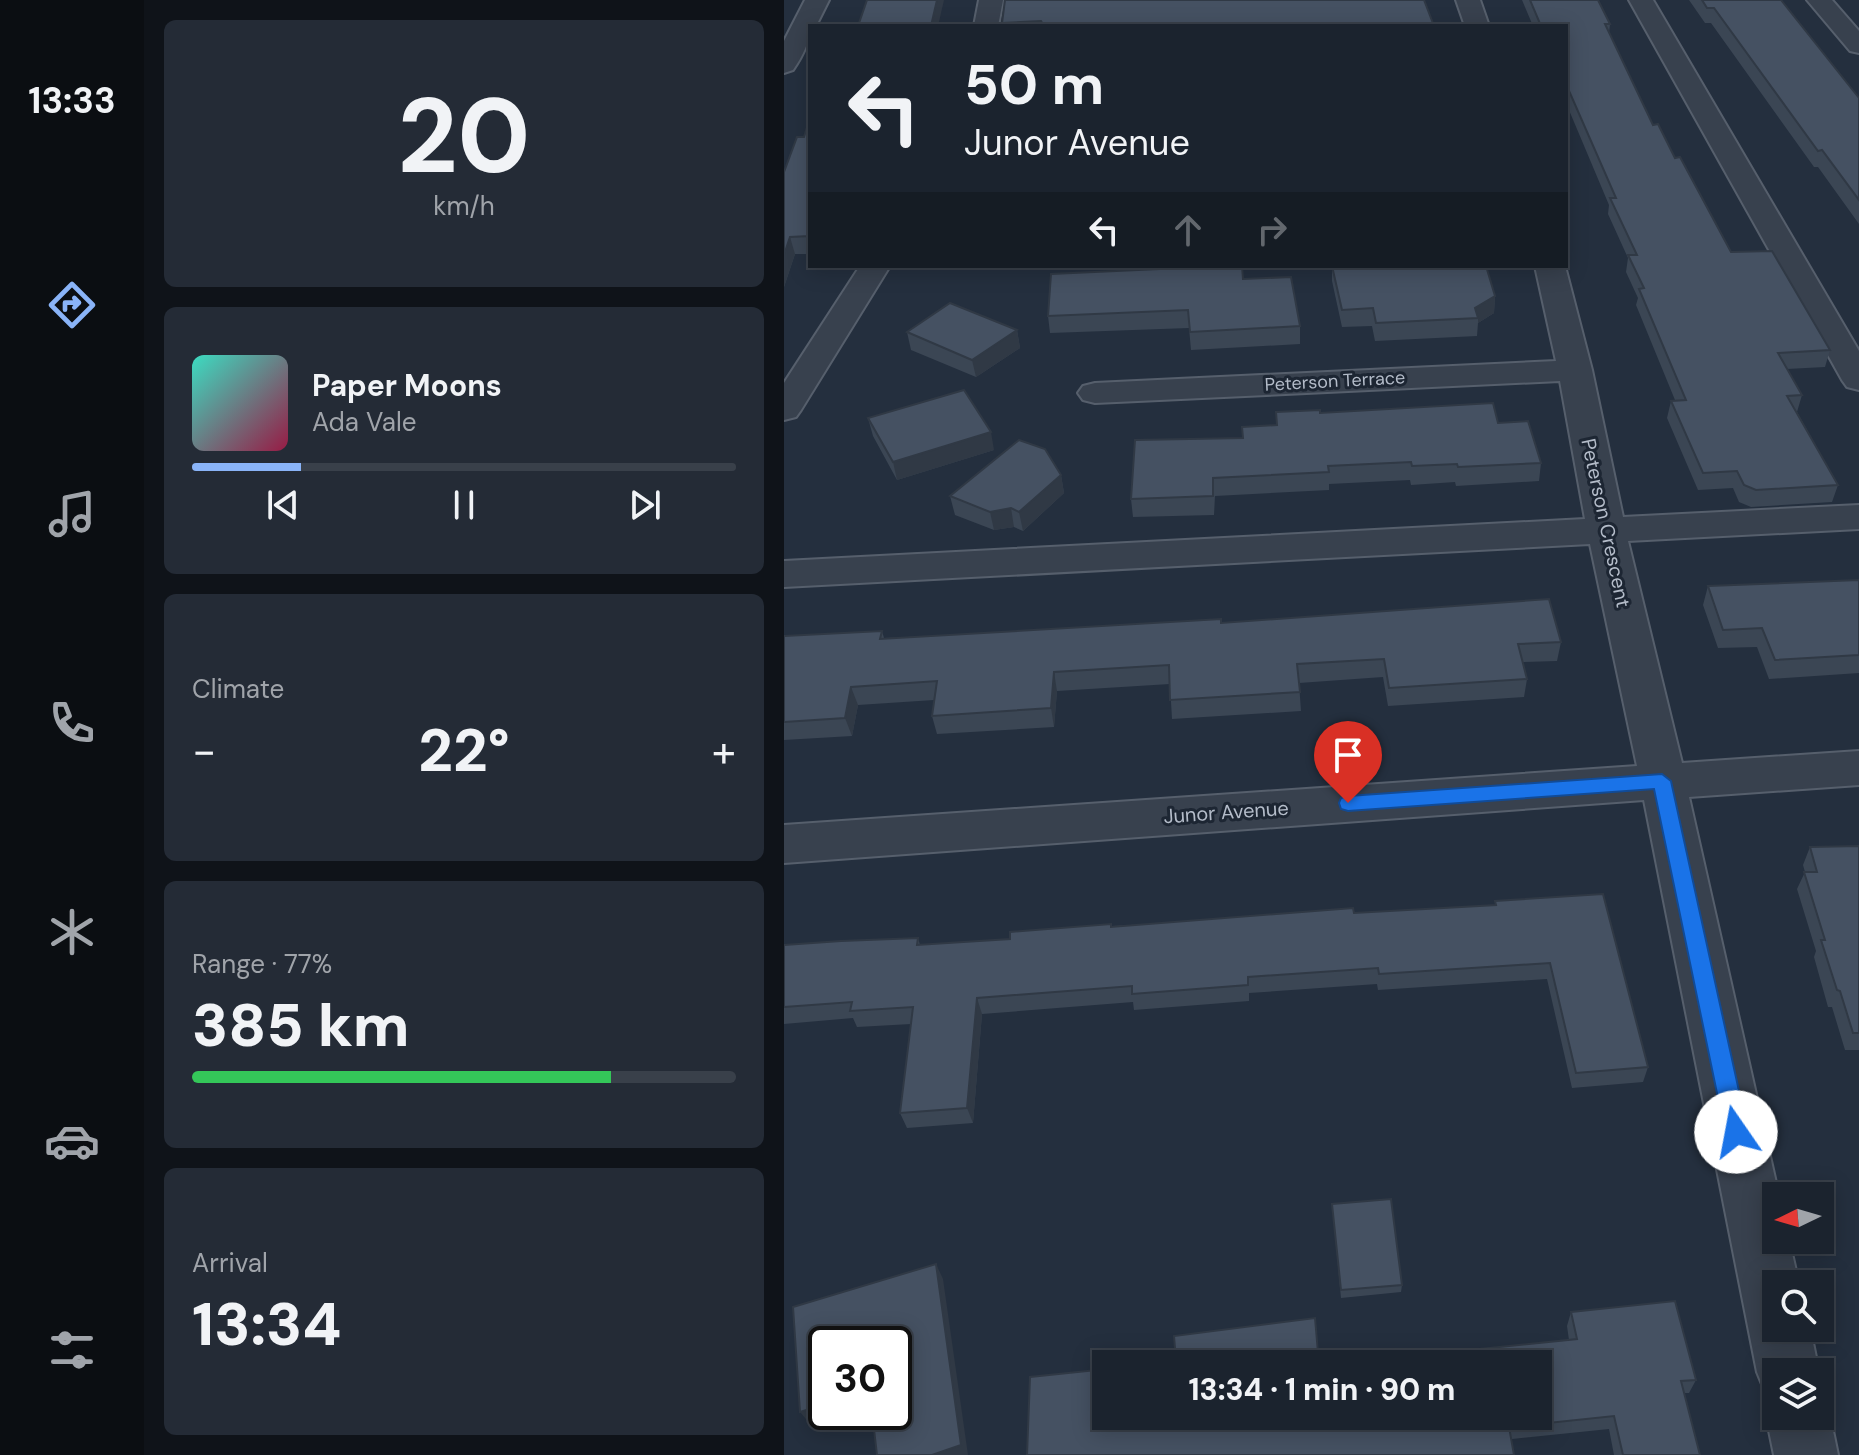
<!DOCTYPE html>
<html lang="en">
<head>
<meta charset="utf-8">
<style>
	:root { --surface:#1b232e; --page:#242b36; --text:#f1f3f6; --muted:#a0a4aa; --line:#39404a; --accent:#8ab4f8 }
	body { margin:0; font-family:"DM Sans",sans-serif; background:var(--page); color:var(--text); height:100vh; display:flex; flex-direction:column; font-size:30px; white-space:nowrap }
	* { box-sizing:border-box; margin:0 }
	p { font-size:26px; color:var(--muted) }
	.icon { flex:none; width:44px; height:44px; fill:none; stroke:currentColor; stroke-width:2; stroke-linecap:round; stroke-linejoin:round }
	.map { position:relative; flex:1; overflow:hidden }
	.sheet { display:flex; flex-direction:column; gap:20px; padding:20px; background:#0f1319; width:640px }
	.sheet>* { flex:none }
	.banner { position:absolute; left:24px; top:24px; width:760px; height:244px; border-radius:0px; box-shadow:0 4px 20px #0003,0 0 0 2px var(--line); background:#1b232e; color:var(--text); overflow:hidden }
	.needle { width:52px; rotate:265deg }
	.tools { position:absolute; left:978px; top:1182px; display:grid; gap:16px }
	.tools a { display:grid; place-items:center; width:72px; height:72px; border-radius:0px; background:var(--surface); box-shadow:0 4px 20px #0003,0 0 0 2px var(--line); font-size:40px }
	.speed { position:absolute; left:24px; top:1326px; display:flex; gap:16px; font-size:40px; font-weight:700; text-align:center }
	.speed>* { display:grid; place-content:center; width:104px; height:104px; border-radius:50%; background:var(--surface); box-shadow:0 4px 20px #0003,0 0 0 2px var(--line); line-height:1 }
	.speed .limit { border:4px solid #111; border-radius:12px; background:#fff; color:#111 }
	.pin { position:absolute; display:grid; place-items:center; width:68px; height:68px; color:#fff; margin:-82px -34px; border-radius:50% 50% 50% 0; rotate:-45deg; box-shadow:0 0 8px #0007 }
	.pin .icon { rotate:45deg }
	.me { position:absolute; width:88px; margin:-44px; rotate:348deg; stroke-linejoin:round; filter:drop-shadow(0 0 6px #0008) }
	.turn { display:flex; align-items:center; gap:28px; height:168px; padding:0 24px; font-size:36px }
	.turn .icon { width:104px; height:104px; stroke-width:2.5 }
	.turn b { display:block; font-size:56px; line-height:68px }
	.lanes { display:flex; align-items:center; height:76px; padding:0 24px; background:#0003; justify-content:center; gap:40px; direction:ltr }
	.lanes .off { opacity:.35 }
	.big { font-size:60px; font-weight:800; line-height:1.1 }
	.sheet .card { flex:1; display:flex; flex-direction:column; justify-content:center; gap:12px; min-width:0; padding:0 28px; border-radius:12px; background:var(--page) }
	.sheet .dial { align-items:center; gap:0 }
	.dial b { font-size:104px; line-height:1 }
	.song { display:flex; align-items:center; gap:24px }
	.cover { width:96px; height:96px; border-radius:12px; background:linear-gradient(135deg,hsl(170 70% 55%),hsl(340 70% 35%)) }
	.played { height:8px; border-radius:4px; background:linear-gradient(90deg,var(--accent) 20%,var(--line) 20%) }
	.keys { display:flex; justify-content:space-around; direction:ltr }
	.heat { display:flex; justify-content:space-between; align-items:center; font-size:44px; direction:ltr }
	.charge { height:12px; border-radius:6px; background:linear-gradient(90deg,#34c759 77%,var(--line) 0) }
	.trip { position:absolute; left:308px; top:1350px; width:460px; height:80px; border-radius:0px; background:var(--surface); box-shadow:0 4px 20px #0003,0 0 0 2px var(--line); font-weight:800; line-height:80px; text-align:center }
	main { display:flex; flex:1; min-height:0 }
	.tab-bar { display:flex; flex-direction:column; width:144px; justify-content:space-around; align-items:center; background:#0b0e12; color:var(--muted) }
	.tab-bar .icon { width:56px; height:56px }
	.tab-bar .current { color:var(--accent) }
	.tab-bar b { font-size:36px; color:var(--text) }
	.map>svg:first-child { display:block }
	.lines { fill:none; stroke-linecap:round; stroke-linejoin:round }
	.minor-casing { stroke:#565f6c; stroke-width:4 }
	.minor { fill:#38414e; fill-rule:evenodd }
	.wall { fill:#3b4654 }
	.shaded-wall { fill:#303945 }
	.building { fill:#455162; stroke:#303945; stroke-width:2 }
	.route { fill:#1a73e8; stroke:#114b97; stroke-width:2 }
	.labels { text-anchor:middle; stroke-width:6; stroke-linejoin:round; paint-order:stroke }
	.far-street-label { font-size:18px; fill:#b4bcc9; stroke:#1d2633 }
	.street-label { font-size:20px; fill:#b4bcc9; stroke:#1d2633 }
</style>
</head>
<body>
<main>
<nav class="tab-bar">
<b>13:33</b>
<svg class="icon current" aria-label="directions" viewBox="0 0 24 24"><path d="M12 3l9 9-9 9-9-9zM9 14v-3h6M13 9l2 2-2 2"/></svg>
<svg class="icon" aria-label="music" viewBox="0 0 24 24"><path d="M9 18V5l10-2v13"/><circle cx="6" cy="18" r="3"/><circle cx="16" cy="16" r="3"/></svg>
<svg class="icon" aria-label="phone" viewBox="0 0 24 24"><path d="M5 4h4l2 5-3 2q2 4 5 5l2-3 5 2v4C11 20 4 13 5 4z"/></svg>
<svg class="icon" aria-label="climate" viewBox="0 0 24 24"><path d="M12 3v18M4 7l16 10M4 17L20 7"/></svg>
<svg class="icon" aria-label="car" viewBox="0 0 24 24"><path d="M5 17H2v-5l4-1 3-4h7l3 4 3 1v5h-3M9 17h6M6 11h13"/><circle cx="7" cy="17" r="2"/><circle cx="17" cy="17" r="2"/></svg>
<svg class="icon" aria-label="filters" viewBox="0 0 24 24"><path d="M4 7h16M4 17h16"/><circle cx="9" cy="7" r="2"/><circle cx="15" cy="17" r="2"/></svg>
</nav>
<section class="sheet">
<div class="card dial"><b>20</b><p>km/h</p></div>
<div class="card">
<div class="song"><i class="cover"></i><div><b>Paper Moons</b><p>Ada Vale</p></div></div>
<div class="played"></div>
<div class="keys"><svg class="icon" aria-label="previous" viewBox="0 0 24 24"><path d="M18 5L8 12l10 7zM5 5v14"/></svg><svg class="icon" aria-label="pause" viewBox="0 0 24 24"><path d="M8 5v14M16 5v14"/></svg><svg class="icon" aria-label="next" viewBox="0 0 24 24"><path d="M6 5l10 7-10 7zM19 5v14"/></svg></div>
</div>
<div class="card"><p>Climate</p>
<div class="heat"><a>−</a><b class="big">22°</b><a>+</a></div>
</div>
<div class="card"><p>Range · 77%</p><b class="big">385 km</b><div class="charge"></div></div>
<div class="card"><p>Arrival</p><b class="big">13:34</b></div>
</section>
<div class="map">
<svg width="1075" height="1455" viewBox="0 0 1075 1455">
	<rect width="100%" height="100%" fill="#242f3e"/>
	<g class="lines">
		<defs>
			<g id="minor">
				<path d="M21,0h24l-13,26h-6c0,16 -8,31 -17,44l-9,3v-32z"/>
				<path d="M195,0h24l-5,26h-24z"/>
				<path d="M672,0h24l9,26h-24z"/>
				<path d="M845,0h24l206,351v39l-12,-3 -5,-7z"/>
				<path d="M1023,0h25l27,31v22l-9,-2z"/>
				<path d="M76,266h30l-89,144 -5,7 -12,3v-37z"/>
				<path d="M751,266h30l27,104 31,147 236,-12v24l-231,12 54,222 177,-12v34l-170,12 90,399h-3v44h13l10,44h-23v44h34l9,44h-43v44h44l1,-23 9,23 8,39h-64l-8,-39 8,-19 -8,-3 -9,-22 -113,-572 -860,63v-38l853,-59 -47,-222 -806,43v-26l801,-42 -25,-138 -465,22 -12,-3 -5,-7 5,-7 12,-3 461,-22z"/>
			</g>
		</defs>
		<use href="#minor" class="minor-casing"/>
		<use href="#minor" class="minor"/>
	</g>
	<g class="wall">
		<path d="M221,0l429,26h-431z"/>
		<path d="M738,0h76l12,24 -1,9 44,92 22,33 56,94 99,98 -5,17 -38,2 15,26 -5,17 41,73 -6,17 -81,5 -12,-5 -6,-14 -35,2 -31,-72 4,-17 4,-1 -39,-95 2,-7 -12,-26 2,-14 -20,-44 1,-9 -43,-102v-77h-33z"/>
		<path d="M905,0h92l78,98v126l-41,-57h-4l-103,-144h-6z"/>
		<path d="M26,118v136h-15l-11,33v-115l20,-35z"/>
		<path d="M417,266h41l1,13 57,47v18l-109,6 -2,-22 -139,5 -2,-17 155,-49z"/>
		<path d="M548,266l79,3 84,27 -1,17 -16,10 -1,13 -102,5 -3,-15 -30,1 -10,-46z"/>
		<path d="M233,330l3,18 -44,29 -65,-27 -4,-18z"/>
		<path d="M492,412l44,1 178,10 43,40 -2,18 -83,5 -1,-4 -44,3 -1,-5 -81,4v6l-114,6 -1,19 -81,2 -2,-18 112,-61 33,-13z"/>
		<path d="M84,418l126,32 -97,30 -24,-44z"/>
		<path d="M277,475l3,18 -41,38 -9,-4 -20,3 -39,-15 -5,-19z"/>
		<path d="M1075,580v93l-90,6 -12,-32 -39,1 -15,-43 5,-19z"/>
		<path d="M437,623l340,19 -4,19 -34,1 4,17 -3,18 -136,9 -5,-29 -84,6 2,28 -129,8 -2,-35 -113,7 -3,36 -117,7 -5,-18 2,-16 -76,5 -6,31 -68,4v-104l98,-5 2,7z"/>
		<path d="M1075,846v204h-14l-13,-43h-4l-14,-50 2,-6 -19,-62 8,-17 -2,-7 7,-18z"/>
		<path d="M711,901l153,166 -5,15 -71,6 -25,-109 -169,11 -1,-6 -128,9v8l-115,9 -1,-8 -151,12 -9,109 -66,5 -7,-15 11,-89 -54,3 -4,-9 -69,6v-79l134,-7 2,7 90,-6 102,-13 383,-21z"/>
		<path d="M548,1204l70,81 -1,7 -60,6z"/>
		<path d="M787,1312l125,68 -7,13h-5l16,62h-86l-5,-26 -97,10 -406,-23 315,-56 1,-5 147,-15 -2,-14z"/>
	</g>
	<g class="shaded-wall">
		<path d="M153,0h7l-6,26h-7z"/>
		<path d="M6,237l5,17 -11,33v-32z"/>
		<path d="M711,296l-1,17 -16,10v-5l-3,-10z"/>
		<path d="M233,330l3,18 -44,29 -4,-17z"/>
		<path d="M207,432l3,18 -97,30 -4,-18z"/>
		<path d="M277,475l3,18 -41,38 -4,-19z"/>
		<path d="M227,508l3,19 -20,3 -4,-18z"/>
		<path d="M270,672l3,19 -3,36 -3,-19z"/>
		<path d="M67,687l7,18 -6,31 -7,-18z"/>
		<path d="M193,998l5,16 -9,109 -6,-15z"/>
		<path d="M152,1264l7,15 25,176h-36z"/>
		<path d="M42,1404v8h25l-40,13 -11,-13z"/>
	</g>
	<g class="building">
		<path d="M83,0h70l-6,26h-73z"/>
		<path d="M221,0h419l10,26h-390l-3,-5 -39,2z"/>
		<path d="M746,0h68l12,24h-5l48,101 5,-1 17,34 5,-1 51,95 41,-1 58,99 -52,3 24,42 -15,1 51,89 -82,5 -12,-5 -7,-14 -34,2 -32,-72 15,-1 -47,-111 5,-1 -16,-33h9l-27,-57h6l-50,-114v-58h-25z"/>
		<path d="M918,0h79l78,98v102l-37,-50 -4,1 -104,-143h-7z"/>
		<path d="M26,118v118l-20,1 -6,18v-83l13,-35h7z"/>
		<path d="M441,266h17l1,13 48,-2 9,49 -110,6 -2,-22 -140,6 3,-42z"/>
		<path d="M548,266h79v3l44,-3h31l9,30 -20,12 3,10 -102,5 -3,-15 -31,2z"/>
		<path d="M166,303l67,27 -45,30 -65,-28z"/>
		<path d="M180,390l27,42 -98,30 -25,-44z"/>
		<path d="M709,403l5,20 30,-2 13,42 -83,4 -1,-3 -45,2 -1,-4 -83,4 1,6 -116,6v18l-82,3 4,-59 108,-2 -1,-11 35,-2 -1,-13 44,-2v3z"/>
		<path d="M235,440l26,9 16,26 -42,37 -8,-4 -21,4 -40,-16z"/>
		<path d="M1075,580v75l-84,5 -13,-32 -39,2 -15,-44z"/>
		<path d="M765,599l12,43 -43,2 9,35 -138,9 -5,-29 -87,5 3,28 -130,8 -1,-35 -115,7 -3,36 -119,8 5,-35 -86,6 -6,31 -61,4v-86l98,-5 -2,8 341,-20v4z"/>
		<path d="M1075,846v187h-6l-13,-42 -3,-1 -16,-50h4l-21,-68h13l-7,-25z"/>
		<path d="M819,894l45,173 -72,6 -26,-110 -171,11 -1,-6 -130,9v8l-116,9v-8l-155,12 -10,110 -67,5 13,-106 -63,4 2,-9 -68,5v-62l57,-4 77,-3 -1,7 93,-6v-7l101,-8v3l242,-19 1,5 142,-8 -1,-4z"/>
		<path d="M607,1199l11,86 -61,5 -9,-86z"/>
		<path d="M152,1264l25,181 -29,10h-55l-5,-43h22v-68h-68v60l-26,8 -7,-105z"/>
		<path d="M891,1301l21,79 -15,1 19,74h-77l-9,-39 -105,11 5,28h-487l3,-78 76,-8v47h432v-52h-154l38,-4v-5l155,-16 -6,-27z"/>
		<path d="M531,1318l4,46h-171l28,-3 -2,-25z"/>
	</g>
	<path class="route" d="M878,774l9,7 77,351 -3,8 -9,3 -8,-3 -3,-8 -71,-343 -306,22 -7,-2 -2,-6 2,-5 7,-2z"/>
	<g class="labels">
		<g class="far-street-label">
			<text transform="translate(551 381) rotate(-3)" y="6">Peterson Terrace</text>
		</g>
		<g class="street-label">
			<text transform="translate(822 523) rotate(78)" y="7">Peterson Crescent</text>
			<text transform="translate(442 812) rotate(-4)" y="7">Junor Avenue</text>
		</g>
	</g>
</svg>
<div class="tools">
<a><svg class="needle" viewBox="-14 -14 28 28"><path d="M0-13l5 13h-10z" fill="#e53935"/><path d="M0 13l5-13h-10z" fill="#a0a4aa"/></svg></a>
<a><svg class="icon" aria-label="search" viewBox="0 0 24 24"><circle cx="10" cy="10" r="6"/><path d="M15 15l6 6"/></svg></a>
<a><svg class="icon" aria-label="layers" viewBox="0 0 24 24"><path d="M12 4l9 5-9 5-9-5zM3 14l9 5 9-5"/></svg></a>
</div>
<div class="speed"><div class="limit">30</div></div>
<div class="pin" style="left:564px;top:803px;background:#d93025"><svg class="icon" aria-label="arrive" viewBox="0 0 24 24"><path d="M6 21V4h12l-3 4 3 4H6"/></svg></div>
<svg class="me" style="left:952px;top:1132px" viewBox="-20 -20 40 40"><circle r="19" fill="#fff"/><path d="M0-13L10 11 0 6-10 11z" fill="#1a73e8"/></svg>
<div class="trip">13:34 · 1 min · 90 m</div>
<div class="banner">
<div class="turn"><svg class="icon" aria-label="left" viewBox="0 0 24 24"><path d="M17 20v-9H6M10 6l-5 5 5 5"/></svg><div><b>50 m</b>Junor Avenue</div></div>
<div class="lanes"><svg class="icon" aria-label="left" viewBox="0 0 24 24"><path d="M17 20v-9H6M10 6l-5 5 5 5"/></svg><svg class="icon off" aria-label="ahead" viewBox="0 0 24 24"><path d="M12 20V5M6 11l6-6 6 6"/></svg><svg class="icon off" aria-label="right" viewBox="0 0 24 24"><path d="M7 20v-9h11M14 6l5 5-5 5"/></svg></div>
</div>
</div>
</main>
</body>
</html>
